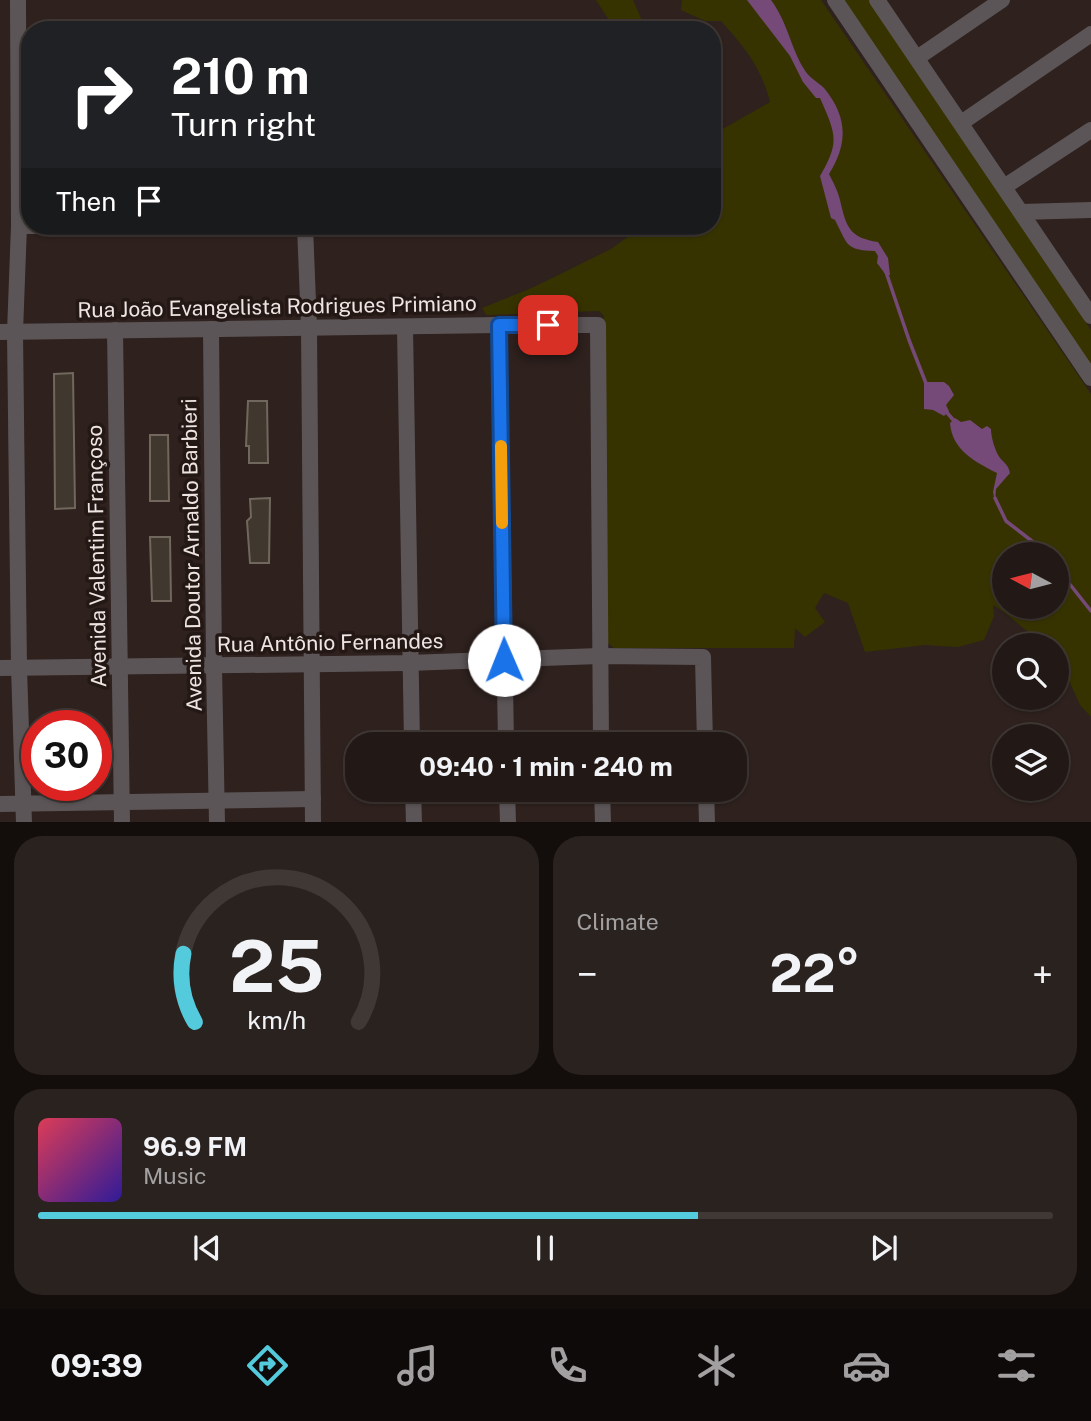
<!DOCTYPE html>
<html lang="en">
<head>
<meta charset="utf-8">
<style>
	:root { --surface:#221916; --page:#2a221f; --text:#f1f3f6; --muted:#a2a0a1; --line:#3f3835; --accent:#54cadd }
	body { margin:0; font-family:"Public Sans",sans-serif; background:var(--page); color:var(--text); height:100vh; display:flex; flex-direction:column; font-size:26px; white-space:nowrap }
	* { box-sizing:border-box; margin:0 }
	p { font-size:23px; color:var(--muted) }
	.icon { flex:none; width:38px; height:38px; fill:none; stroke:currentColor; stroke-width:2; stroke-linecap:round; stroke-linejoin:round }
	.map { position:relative; height:822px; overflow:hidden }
	.side { display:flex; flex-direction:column; gap:14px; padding:14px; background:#130e0c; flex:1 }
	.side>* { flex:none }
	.hud { position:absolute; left:21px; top:21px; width:700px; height:214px; border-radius:28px; box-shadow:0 2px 5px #0004,0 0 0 2px var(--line); background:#202124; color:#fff; overflow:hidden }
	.needle { width:46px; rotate:277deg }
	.fabs { position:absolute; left:992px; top:542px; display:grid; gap:14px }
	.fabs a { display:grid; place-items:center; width:77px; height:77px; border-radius:50%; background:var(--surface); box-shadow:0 2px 5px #0004,0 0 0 2px var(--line); font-size:35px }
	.speed { position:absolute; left:21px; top:710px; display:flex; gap:14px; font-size:35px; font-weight:700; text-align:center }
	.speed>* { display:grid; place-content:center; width:91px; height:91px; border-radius:50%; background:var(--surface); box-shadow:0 2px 5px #0004,0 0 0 2px var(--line); line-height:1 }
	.speed .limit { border:10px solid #d22; background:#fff; color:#111 }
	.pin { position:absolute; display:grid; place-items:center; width:60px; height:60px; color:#fff; margin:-30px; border-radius:14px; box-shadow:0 4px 10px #0006 }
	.me { position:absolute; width:77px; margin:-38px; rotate:359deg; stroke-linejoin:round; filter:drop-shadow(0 0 5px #0008) }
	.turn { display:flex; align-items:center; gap:24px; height:147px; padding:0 35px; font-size:32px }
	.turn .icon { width:91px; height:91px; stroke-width:2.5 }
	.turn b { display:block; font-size:49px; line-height:60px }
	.then { display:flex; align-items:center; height:66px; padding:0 35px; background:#0003; gap:14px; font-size:26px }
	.big { font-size:52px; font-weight:700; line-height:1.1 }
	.side .card { flex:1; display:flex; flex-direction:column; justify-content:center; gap:10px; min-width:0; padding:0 24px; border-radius:28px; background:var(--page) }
	.side .dial { align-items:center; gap:0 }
	.dial svg { height:182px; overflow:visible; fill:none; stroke:var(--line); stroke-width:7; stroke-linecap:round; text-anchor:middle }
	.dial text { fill:var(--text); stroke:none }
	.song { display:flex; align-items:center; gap:21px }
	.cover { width:84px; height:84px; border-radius:10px; background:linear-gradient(135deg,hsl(350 70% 55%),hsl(250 70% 35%)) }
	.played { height:7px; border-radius:4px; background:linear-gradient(90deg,var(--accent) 65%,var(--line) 65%) }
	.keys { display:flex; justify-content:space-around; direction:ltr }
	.heat { display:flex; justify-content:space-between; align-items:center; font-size:38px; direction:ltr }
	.side .tiles { flex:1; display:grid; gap:14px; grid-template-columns:1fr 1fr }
	.card:last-child { grid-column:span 2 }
	.trip { position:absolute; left:345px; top:732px; width:402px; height:70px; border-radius:28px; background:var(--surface); box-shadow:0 2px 5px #0004,0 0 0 2px var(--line); font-weight:700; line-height:70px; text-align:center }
	.dock { display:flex; height:112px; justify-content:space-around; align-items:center; background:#0e0a09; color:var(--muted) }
	.dock .icon { width:49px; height:49px }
	.dock .active { color:var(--accent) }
	.dock b { font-size:32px; color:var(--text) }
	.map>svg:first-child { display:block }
	.green { fill:#373300; fill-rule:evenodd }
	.water { fill:#754978 }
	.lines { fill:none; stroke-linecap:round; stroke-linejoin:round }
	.stream { stroke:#754978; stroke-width:3.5 }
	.building { fill:#40382e; stroke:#71675d; stroke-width:2 }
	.minor { stroke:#5c5557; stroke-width:16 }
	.route-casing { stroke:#114b97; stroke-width:18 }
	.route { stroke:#1a73e8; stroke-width:12 }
	.slow { stroke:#f59e0b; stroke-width:12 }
	.labels { text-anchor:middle; stroke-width:7; stroke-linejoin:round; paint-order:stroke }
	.street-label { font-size:21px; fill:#eee5e3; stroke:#241815 }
</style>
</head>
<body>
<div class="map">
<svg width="1091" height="823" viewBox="0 0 1091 823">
	<rect width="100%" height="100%" fill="#2e211e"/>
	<g class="green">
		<path d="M596,0h37l13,30 -32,-2z"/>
		<path d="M682,0h139l270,394v323l-11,-12 -23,-51v-8c-19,0 -45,-31 -64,-41l1,11 -10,24 -26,7 -33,-2 -60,7 -17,-49 -24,-10 -9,15 10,14 -20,15 -10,-9 -1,20h-180l-7,-6 -3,-326 -5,-5 -113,4 -4,-7 52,-21 77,-38 32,-23h69v-91l58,-33c-9,-35 -25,-54 -49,-81h-16l-24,-11zM1004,555h53v52h-53z"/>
		<path d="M842,0h27l222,330v38z"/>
	</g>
	<g class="water">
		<path d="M747,0h24c17,23 19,46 33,69 4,8 14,13 20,19 24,29 24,56 5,86 4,8 9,17 11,26 6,26 9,38 38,42l10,16 2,17h-4l-9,-12 1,-7 -3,-5c-30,-1 -27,-6 -40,-31l-4,-2 -11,-42c20,-34 16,-42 0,-78h-4l-13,-16 -13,-26z"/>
		<path d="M924,382h20l5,4 5,9 -8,10 3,6 -5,5 -11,-6 -9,-1z"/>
		<path d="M955,418l6,4 9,-2 12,9 5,-3 4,3c0,8 4,22 9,29 5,6 8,6 10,15l-14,16 -1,13 -2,-10 4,-19c-22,-11 -45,-23 -47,-50z"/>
	</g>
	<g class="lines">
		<g class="stream">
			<path d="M886,272l23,68 18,46"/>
			<path d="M944,409l11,13"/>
			<path d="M995,498l11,23 44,34"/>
			<path d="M1057,568l34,43"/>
		</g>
	</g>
	<g class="building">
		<path d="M73,373l2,135 -20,1 -1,-135z"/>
		<path d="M248,401h19l1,62h-19v-17h-3z"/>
		<path d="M150,435h18l1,66h-19z"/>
		<path d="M270,498l-1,65h-19l-3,-42 4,-4 -1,-18z"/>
		<path d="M150,537h20l1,64h-19z"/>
	</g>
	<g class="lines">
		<g class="minor">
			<path d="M18,0l1,226 -4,106 4,336 5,155"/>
			<path d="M835,0l256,378"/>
			<path d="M877,0l214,316"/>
			<path d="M917,58l85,-58"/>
			<path d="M961,123l130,-89"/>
			<path d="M1004,187l87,-57"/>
			<path d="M1021,212l70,-2"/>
			<path d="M19,226h26"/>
			<path d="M305,226l4,101 4,496"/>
			<path d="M499,325l7,419"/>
			<path d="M405,327l7,417"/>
			<path d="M211,329l3,337 3,157"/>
			<path d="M115,330l7,493"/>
			<path d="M0,332l499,-7h99l3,419"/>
			<path d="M0,668l409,-5 190,-7 104,1 2,87"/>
			<path d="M413,789l1,34"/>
			<path d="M507,789l1,34"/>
			<path d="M602,789l1,34"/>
			<path d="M706,789l1,34"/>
			<path d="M0,804l313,-5"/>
		</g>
	</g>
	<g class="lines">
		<defs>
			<path id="route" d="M504,660l-5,-335h49"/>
		</defs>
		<use href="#route" class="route-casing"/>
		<use href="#route" class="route"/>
		<path class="slow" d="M501,446l1,77"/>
	</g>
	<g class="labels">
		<g class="street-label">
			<text transform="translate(277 307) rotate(-1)" y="7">Rua João Evangelista Rodrigues Primiano</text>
			<text transform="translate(192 555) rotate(-91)" y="7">Avenida Doutor Arnaldo Barbieri</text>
			<text transform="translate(97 556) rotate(-91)" y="7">Avenida Valentim Françoso</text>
			<text transform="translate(330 643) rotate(-1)" y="7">Rua Antônio Fernandes</text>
		</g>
	</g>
</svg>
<div class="fabs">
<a><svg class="needle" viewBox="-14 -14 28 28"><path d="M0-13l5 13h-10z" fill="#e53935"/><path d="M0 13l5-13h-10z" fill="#a2a0a1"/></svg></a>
<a><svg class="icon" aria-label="search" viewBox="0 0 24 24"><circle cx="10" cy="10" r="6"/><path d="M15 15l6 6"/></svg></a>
<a><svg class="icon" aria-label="layers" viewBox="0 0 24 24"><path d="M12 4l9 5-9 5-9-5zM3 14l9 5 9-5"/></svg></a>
</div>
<div class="speed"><div class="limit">30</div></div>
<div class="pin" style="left:548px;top:325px;background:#d93025"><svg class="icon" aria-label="arrive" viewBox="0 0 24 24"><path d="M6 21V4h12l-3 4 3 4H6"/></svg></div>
<svg class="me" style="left:504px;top:660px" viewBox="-20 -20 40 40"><circle r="19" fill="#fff"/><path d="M0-13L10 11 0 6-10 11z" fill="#1a73e8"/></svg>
<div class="trip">09:40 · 1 min · 240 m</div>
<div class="hud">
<div class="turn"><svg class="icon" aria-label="right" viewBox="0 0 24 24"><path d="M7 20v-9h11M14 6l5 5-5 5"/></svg><div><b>210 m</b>Turn right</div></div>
<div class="then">Then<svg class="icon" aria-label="arrive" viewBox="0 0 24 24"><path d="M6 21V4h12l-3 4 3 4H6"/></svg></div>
</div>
</div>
<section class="side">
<div class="tiles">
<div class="card dial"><svg viewBox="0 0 100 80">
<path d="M14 69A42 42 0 1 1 86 69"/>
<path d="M14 69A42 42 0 0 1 9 39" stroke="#54cadd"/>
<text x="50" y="56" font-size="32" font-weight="700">25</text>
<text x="50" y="72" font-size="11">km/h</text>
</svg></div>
<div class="card"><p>Climate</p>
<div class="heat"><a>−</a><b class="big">22°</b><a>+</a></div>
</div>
<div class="card">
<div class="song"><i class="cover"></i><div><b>96.9 FM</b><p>Music</p></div></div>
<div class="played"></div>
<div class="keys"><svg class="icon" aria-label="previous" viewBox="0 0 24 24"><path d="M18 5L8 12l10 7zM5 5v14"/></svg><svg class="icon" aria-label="pause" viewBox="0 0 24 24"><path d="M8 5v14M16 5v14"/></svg><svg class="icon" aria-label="next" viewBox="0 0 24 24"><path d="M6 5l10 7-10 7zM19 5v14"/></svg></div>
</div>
</div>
</section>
<nav class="dock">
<b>09:39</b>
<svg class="icon active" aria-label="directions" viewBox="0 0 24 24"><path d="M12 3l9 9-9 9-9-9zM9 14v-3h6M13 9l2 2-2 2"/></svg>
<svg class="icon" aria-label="music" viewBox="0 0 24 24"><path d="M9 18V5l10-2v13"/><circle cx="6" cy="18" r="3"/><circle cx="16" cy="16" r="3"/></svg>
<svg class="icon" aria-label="phone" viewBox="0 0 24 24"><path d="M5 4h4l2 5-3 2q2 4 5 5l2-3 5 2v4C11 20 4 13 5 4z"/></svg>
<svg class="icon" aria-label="climate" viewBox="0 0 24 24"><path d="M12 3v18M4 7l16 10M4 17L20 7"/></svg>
<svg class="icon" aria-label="car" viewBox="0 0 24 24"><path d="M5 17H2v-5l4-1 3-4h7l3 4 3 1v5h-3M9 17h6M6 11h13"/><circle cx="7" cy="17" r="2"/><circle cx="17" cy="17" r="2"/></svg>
<svg class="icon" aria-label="filters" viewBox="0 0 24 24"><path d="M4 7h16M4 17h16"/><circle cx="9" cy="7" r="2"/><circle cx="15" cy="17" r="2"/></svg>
</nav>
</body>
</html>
